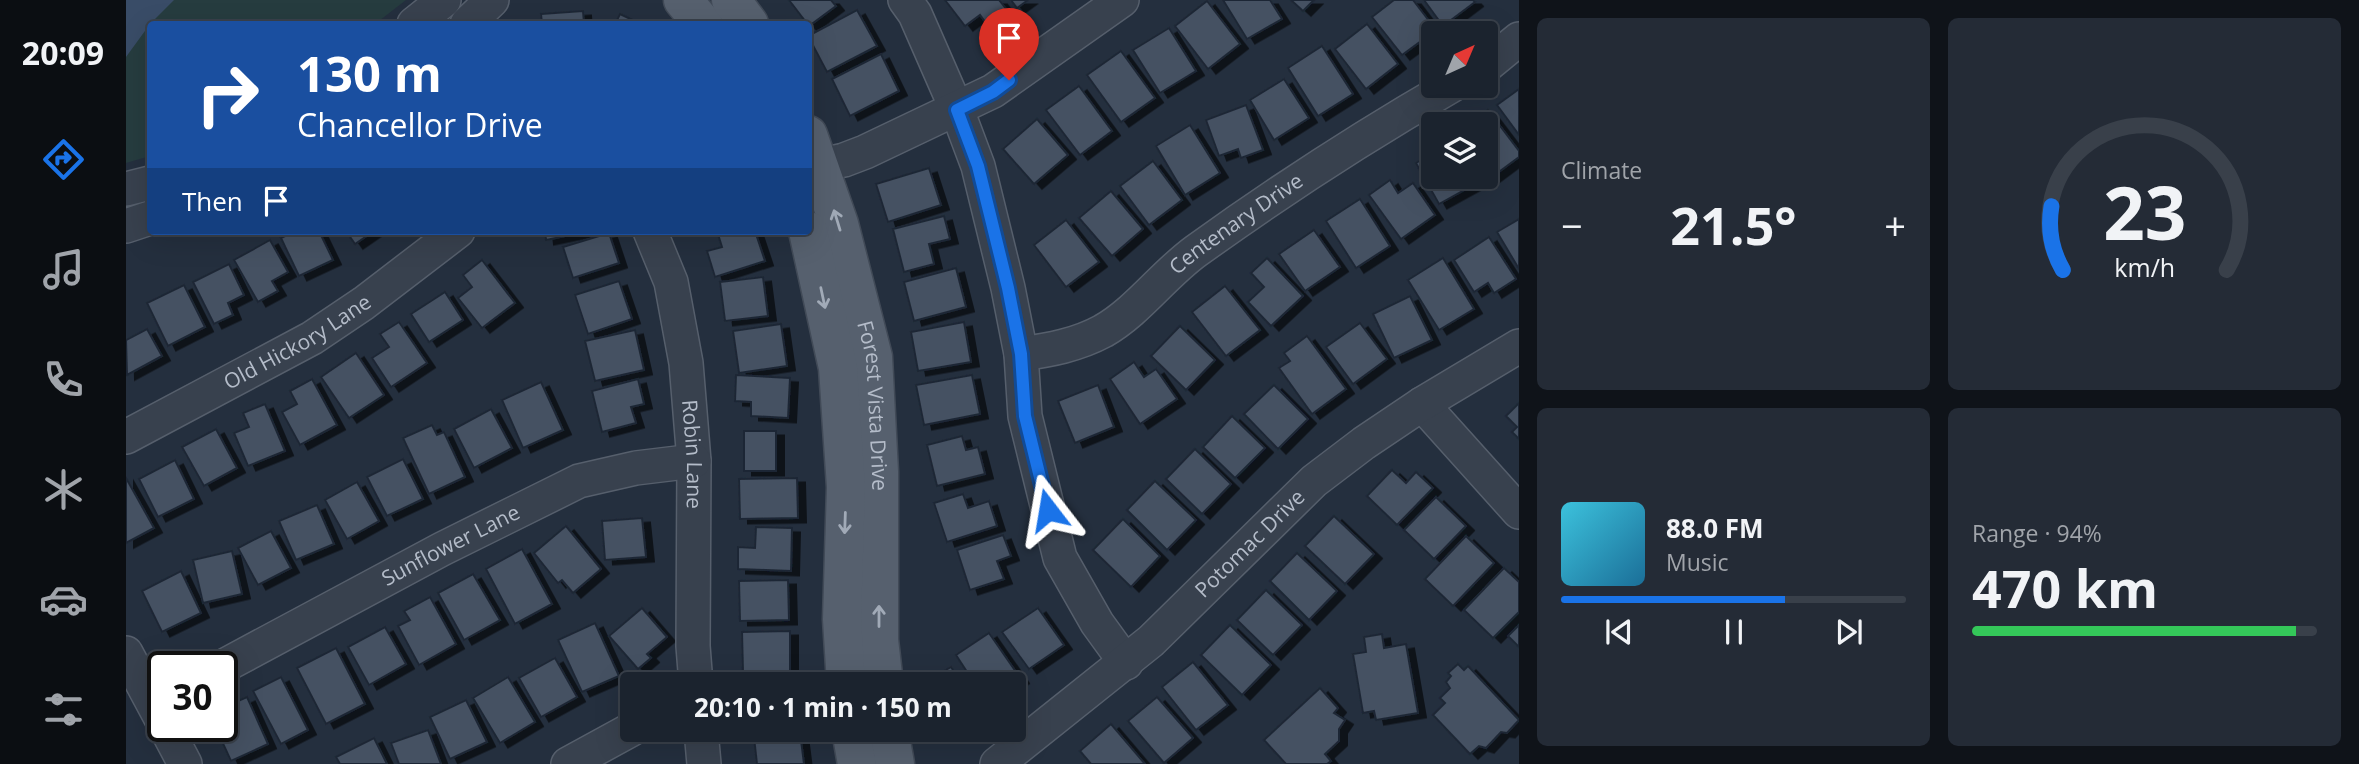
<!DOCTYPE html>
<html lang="en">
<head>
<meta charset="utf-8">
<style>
	:root { --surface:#1b232e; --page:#242b36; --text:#f1f3f6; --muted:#a0a4aa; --line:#39404a; --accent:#1a73e8 }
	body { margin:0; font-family:"Open Sans",sans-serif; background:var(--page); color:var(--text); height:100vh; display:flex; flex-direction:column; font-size:26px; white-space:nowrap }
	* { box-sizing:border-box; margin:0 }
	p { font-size:23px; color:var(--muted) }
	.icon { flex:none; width:38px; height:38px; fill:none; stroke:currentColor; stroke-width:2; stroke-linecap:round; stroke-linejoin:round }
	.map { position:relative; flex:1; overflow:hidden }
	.drawer { display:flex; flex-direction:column; gap:18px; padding:18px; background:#0f1319; width:840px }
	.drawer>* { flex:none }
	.guide { position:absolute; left:21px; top:21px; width:665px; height:214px; border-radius:7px; box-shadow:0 7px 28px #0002,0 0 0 2px var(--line); background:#1a4fa0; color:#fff; overflow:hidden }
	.needle { width:46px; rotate:44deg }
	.controls { position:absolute; left:1295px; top:21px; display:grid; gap:14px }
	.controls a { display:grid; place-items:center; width:77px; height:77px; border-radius:7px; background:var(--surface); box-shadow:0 7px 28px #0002,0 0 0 2px var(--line); font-size:35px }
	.speed { position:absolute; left:21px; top:651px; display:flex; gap:14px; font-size:35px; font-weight:700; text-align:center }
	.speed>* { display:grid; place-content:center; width:91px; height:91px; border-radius:50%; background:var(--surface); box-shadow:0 7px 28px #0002,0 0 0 2px var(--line); line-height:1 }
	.speed .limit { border:4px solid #111; border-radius:10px; background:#fff; color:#111 }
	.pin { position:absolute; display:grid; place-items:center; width:60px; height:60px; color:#fff; margin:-72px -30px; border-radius:50% 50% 50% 0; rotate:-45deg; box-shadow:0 0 7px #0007 }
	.pin .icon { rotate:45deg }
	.me { position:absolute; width:77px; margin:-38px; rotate:346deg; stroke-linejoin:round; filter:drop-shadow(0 0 5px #0008) }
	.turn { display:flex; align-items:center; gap:24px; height:147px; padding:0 35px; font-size:32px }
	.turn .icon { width:91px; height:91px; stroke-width:2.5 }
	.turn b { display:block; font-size:49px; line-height:60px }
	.then { display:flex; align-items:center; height:66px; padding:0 35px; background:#0003; gap:14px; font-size:26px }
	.big { font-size:52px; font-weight:700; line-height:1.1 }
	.drawer .card { flex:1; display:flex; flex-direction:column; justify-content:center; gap:10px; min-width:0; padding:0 24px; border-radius:10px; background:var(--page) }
	.drawer .dial { align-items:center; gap:0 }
	.dial svg { height:182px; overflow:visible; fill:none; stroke:var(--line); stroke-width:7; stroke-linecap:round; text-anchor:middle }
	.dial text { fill:var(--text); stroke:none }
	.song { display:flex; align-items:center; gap:21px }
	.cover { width:84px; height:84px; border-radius:10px; background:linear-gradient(135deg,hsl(190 70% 55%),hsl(200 70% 35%)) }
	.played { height:7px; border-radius:4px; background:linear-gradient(90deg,var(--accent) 65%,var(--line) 65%) }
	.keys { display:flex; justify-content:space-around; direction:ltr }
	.heat { display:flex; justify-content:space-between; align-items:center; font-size:38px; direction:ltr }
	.charge { height:10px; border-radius:5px; background:linear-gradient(90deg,#34c759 94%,var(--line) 0) }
	.drawer .tiles { flex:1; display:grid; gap:18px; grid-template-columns:repeat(2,1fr) }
	.trip { position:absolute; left:494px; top:672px; width:406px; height:70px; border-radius:7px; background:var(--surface); box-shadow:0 7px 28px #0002,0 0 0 2px var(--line); font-weight:700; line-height:70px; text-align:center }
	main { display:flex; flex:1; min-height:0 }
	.dock { display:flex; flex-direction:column; width:126px; justify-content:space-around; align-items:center; background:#0b0e12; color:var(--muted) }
	.dock .icon { width:49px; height:49px }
	.dock .active { color:var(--accent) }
	.dock b { font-size:32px; color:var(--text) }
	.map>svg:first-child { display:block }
	.green { fill:#263c3f }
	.water { fill:#394c67 }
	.building { fill:#455162; stroke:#1f2835; stroke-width:2; filter:url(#shadow) }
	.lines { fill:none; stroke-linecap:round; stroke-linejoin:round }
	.minor-casing { stroke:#565f6c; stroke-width:36 }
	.major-casing { stroke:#414a57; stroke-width:41 }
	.minor { stroke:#38414e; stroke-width:33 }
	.major { stroke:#56606e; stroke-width:38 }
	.oneway { stroke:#a1aab7 }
	.route-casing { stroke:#114b97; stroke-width:18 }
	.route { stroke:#1a73e8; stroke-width:12 }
	.labels { text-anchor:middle; stroke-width:5; stroke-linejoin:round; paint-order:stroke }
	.street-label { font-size:21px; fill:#b4bcc9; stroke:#1d2633 }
</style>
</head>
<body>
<main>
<nav class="dock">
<b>20:09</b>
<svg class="icon active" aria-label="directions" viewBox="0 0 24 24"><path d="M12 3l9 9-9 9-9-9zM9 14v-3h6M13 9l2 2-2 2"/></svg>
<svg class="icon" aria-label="music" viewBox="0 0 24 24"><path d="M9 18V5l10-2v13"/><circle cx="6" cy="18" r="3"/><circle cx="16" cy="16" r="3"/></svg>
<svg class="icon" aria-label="phone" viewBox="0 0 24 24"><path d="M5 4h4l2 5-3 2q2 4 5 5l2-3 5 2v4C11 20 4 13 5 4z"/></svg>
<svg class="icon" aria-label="climate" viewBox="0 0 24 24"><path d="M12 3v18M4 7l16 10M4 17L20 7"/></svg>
<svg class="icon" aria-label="car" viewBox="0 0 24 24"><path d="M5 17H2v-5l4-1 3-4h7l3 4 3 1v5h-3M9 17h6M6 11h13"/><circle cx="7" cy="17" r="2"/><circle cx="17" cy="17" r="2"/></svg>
<svg class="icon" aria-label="filters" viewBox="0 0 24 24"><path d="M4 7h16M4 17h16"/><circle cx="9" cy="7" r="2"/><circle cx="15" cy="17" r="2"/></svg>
</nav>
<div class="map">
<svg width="1393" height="764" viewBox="0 0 1393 764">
	<defs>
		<filter id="shadow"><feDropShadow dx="8" dy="4.5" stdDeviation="0" flood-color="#0009"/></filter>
	</defs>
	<rect width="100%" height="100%" fill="#242f3e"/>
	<path class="green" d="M0,0h280l-31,24h-225v132l-24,7z"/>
	<path class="water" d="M0,0h48l-24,24 -24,33z"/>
	<g class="building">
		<path d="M663,0h42l5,6 -27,20z"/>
		<path d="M819,0h54l12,15 -20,15 -11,-15 -15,11z"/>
		<path d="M885,0h17l-11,8z"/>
		<path d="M1097,0h47l12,19 -35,20z"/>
		<path d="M1165,0h23l-11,11z"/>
		<path d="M1268,0h19l23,30 -34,25 -30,-38z"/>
		<path d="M1298,0h49l2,2 -32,24z"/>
		<path d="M1081,1l33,43 -32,25 -33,-43z"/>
		<path d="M731,10l20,36 -50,26 -19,-36z"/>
		<path d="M457,11l1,13h-42l-1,-10z"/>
		<path d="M494,14l21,10h-26z"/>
		<path d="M1241,24l31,40 -32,25 -31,-40z"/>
		<path d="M1043,28l27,43 -36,22 -27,-43z"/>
		<path d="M1196,46l31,48 -35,22 -30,-48z"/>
		<path d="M995,51l34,47 -34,24 -34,-47z"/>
		<path d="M755,54l18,37 -49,25 -18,-37z"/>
		<path d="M1158,79l25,39 -35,22 -24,-40z"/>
		<path d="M953,86l33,45 -32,24 -34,-45z"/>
		<path d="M1393,89v46l-22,-30z"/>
		<path d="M1120,105l17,45 -22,8 -3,-9 -19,7 -13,-36z"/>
		<path d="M1362,110l31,41v6l-31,23 -2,-3v-53h-17z"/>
		<path d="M911,119l31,36 -34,29 -31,-35z"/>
		<path d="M1064,125l30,48 -35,22 -29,-49z"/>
		<path d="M1307,153v24h38l4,7 -36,20 -23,-41z"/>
		<path d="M1027,161l29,39 -33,25 -29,-39z"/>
		<path d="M803,168l12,37 -53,17 -12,-38z"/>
		<path d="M1264,180l8,13 15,-10 22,32 -34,24 -32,-44z"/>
		<path d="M985,191l32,38 -31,27 -33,-38z"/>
		<path d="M1234,199l30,47 -34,22 -30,-47z"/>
		<path d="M818,216l6,23 -21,5 5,20 -30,8 -11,-43z"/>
		<path d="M1393,219v50l-22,-37z"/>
		<path d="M940,220l33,42 -33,25 -32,-42z"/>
		<path d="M1188,230l26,37 -35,24 -26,-37z"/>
		<path d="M169,231h24l14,29 -34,16 -18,-38z"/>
		<path d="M220,231h28l-19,13z"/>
		<path d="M419,231h45l-44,9z"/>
		<path d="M591,231h38l10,30 -50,16 -8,-26 15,-4z"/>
		<path d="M483,233l10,30 -46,15 -10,-31z"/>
		<path d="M1363,237l27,42 -22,14 -6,-10 -14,9 -20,-32z"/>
		<path d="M144,240l18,32 -16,9 6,10 -20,11 -24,-42z"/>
		<path d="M1141,258l36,38 -32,30 -23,-24 16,-15 -13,-14z"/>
		<path d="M1317,258l31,51 -35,21 -31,-50z"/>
		<path d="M356,260l33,43 -33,25 -24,-30 14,-11 -9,-12z"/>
		<path d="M103,264l15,31 -16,8 5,12 -19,9 -21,-42z"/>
		<path d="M830,268l10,39 -52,14 -10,-39z"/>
		<path d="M637,277l5,39 -43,5 -5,-39z"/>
		<path d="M493,281l13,38 -44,15 -13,-39z"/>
		<path d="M58,285l21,42 -37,19 -21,-43z"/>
		<path d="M1099,286l35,44 -34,26 -34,-44z"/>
		<path d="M319,292l18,28 -34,22 -18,-28z"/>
		<path d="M1284,296l22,44 -38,18 -21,-44z"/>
		<path d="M273,322l28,41 -36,24 -19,-29 17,-11 -9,-13z"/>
		<path d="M838,322l7,40 -53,9 -7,-39z"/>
		<path d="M1234,323l27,36 -34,25 -27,-37z"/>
		<path d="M655,324l6,42 -48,7 -6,-42z"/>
		<path d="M1054,326l35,34 -29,30 -35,-34z"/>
		<path d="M21,329l15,27 -35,19 -1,-35z"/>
		<path d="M509,330l9,40 -49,11 -10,-40z"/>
		<path d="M1181,336l39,53 -34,25 -33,-46 11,-7 -6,-8z"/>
		<path d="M230,353l28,42 -35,23 -28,-41z"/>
		<path d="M1008,362l10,15 12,-8 21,30 -37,25 -30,-45z"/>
		<path d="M610,375l54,3 -2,40 -37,-2v-14l-16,-1z"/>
		<path d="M846,375l8,39 -56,11 -8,-40z"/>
		<path d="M186,379l25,46 -37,20 -18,-33 15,-8 -7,-13z"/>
		<path d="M512,379l6,25 -13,3 5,16 -34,9 -10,-41z"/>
		<path d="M415,382l22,48 -40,18 -21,-48z"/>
		<path d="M972,385l16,42 -39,16 -17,-42z"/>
		<path d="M1148,385l34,34 -30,30 -34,-35z"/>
		<path d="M1393,403v36l-7,-7 5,-5 -11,-11z"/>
		<path d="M139,404l20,47 -37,15 -14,-33 15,-6 -6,-14z"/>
		<path d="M365,409l21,39 -38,20 -20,-39z"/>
		<path d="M1106,416l33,32 -30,30 -32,-31z"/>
		<path d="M306,425l5,10 7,-3 21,45 -36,17 -26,-56z"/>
		<path d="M90,429l21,39 -33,18 -22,-39z"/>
		<rect x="618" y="431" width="32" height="40"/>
		<path d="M836,436l4,14 12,-3 7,27 -48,12 -10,-41z"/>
		<path d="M1069,449l36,35 -29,30 -36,-35z"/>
		<path d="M277,459l20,40 -36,17 -20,-39z"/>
		<path d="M49,460l19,39 -36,18 -19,-38z"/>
		<path d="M1266,470l14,13 10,-11 17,16 -36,37 -30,-29z"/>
		<path d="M0,478l28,50 -28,15z"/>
		<path d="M671,478l1,40 -58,1 -1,-40z"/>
		<path d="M1029,481l41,39 -29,30 -40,-40z"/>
		<path d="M231,482l22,39 -32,18 -22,-39z"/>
		<path d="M837,494l5,14 21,-7 8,25 -50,16 -13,-39z"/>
		<path d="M1310,497l30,29 -32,33 -30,-29z"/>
		<path d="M191,505l17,39 -38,16 -17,-39z"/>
		<path d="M1208,516l40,38 -29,30 -40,-38z"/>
		<path d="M516,518l4,39 -41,3 -3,-39z"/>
		<path d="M997,519l37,37 -29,31 -38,-37z"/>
		<path d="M440,526l35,43 -28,24 -11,-13 -4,3 -24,-30z"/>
		<path d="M630,527l36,1 -1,43 -53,-2v-22l17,1z"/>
		<path d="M145,531l20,37 -33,17 -20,-37z"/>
		<path d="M877,535l8,21 -14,5 7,18 -34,11 -13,-40z"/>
		<path d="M1340,536l28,27 -41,43 -28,-27z"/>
		<path d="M396,549l30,55 -37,20 -29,-55z"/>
		<path d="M106,551l10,43 -39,9 -10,-43z"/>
		<path d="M1171,553l40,38 -28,29 -39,-39z"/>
		<path d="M1378,568l15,14v30l-26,26 -29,-28z"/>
		<path d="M55,571l20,42 -39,19 -20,-41z"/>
		<path d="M347,574l27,46 -36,20 -26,-47z"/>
		<path d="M662,580l1,40 -49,1 -1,-40z"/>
		<path d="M1140,590l36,35 -29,30 -36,-35z"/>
		<path d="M304,597l26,47 -37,21 -21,-39 12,-6 -6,-9z"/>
		<path d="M516,608l25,29 -20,17 4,4 -13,11 -29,-33z"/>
		<path d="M912,608l26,37 -35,24 -27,-37z"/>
		<path d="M469,623l24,53 -37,16 -24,-52z"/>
		<path d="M1104,625l41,40 -29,30 -41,-40z"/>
		<path d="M1393,625v22l-11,-11z"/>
		<path d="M259,627l21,37 -37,21 -21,-38z"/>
		<path d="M664,631v41h-47l-1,-40z"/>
		<path d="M863,633l32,46 -8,5h-38l-19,-29z"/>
		<path d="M1256,634l2,14 22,-4 12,69 -42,7 -2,-9 -11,2 -10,-59 13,-2 -2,-15z"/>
		<path d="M210,648l29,56 -39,20 -29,-56z"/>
		<path d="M429,658l22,39 -36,20 -22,-39z"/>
		<path d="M1067,662l35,43 -32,25 -34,-43z"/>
		<path d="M1332,664l6,6 4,-4 51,54 -12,13 -6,-1 -15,16 -7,-2 -9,8 -37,-39 12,-12 -5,-5 10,-10 -4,-6 5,-6 -3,-3z"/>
		<path d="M825,667l11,17h-40z"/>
		<path d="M155,677l27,53 -27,14 -28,-53z"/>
		<path d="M382,677l27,45 -35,21 -27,-45z"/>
		<path d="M671,680l1,4h-36z"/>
		<path d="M1194,688l18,20 -4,5 11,7 -6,9v12l-14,13 6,7 -4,3h-41l-22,-24z"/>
		<path d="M96,697l5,9 20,-9 21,47 -37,17 -16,-35h7z"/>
		<path d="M1031,697l36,41 -29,25 -36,-42z"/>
		<path d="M340,700l21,42 -37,17 -20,-42z"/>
		<path d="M985,724l34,40h-54l-11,-13z"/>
		<path d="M302,730l13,34h-42l-8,-21z"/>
		<path d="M674,732l4,32h-47l-3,-27z"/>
		<path d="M248,738l13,26h-47l-4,-7z"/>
	</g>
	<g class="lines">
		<defs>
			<g id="minor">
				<path d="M779,0l10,14 42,96 21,56 30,122 13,66 4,62 35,142 37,65 29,40"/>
				<path d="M288,24l30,-24"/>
				<path d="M341,24l25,-24"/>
				<path d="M1360,66l33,-27"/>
				<path d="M682,168l36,-8 21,-8 128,-61 129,-91"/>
				<path d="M0,189l24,-6"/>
				<path d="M0,226l24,-8"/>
				<path id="s1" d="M524,231l21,51 15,81 8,98 -1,185 3,38"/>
				<path id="s2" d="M895,354c29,-4 56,-9 82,-23 35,-20 60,-56 93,-80 82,-59 168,-115 255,-165"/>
				<path d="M1296,404l97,108"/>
				<path id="s3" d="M0,437l186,-99 52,-35 94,-72"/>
				<path d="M0,653l37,69"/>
				<path id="s4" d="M96,667l220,-118 137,-68 57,-13 58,-7"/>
				<path d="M39,726l20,38"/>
				<path d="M575,730l3,34"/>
				<path d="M442,764l64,-35"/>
				<path id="s5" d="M871,764l154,-123 163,-160 50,-38 58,-39 97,-58"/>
			</g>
			<g id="major">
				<path d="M557,0l20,24"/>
				<path d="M605,0l18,24"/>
				<path id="s6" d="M682,135l31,89 34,133 6,115v168l5,44"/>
				<path d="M682,231l30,137 8,119 -4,132 4,65"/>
				<path d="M725,730l6,34"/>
				<path d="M763,730l6,34"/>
			</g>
		</defs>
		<use href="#minor" class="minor-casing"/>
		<use href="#major" class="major-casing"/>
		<use href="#minor" class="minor"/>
		<use href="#major" class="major"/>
	</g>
	<defs><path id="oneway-shaft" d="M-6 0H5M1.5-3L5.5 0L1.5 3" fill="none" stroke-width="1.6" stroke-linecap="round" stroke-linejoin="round" transform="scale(1.75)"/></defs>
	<g class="oneway">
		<use href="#oneway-shaft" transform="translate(711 220) rotate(-107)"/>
		<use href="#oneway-shaft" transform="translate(697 298) rotate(78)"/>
		<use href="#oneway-shaft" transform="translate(719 523) rotate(92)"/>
		<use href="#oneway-shaft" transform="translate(753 616) rotate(-90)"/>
	</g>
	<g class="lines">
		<defs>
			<path id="route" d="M883,80l-16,12 -36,18 21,56 30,122 13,66 4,62 23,94"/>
		</defs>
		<use href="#route" class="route-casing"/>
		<use href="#route" class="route"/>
	</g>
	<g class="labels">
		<g class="street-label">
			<text dy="7" stroke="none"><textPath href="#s2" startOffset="257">Centenary Drive</textPath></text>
			<text dy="7" stroke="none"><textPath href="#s3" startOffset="196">Old Hickory Lane</textPath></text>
			<text dy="7" stroke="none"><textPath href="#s6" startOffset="280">Forest Vista Drive</textPath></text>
			<text dy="7" stroke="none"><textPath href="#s1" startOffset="229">Robin Lane</textPath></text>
			<text dy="7" stroke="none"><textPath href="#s5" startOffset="336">Potomac Drive</textPath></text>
			<text dy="7" stroke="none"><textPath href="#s4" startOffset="259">Sunflower Lane</textPath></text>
		</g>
	</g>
</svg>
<div class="controls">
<a><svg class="needle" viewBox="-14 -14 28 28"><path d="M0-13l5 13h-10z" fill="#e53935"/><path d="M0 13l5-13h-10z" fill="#a0a4aa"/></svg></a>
<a><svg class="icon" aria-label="layers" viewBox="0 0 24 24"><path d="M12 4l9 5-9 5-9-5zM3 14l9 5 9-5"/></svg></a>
</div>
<div class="speed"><div class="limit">30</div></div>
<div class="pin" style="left:883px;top:80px;background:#d93025"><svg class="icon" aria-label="arrive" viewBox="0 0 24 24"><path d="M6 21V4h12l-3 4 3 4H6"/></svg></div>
<svg class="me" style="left:922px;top:510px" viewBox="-20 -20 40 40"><path d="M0-17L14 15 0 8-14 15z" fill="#1a73e8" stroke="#fff" stroke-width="4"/></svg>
<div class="trip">20:10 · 1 min · 150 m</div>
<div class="guide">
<div class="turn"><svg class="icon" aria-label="right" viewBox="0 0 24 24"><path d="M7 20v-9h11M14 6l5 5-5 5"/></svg><div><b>130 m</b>Chancellor Drive</div></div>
<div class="then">Then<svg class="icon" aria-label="arrive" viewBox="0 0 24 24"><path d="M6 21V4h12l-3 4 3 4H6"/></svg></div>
</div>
</div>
<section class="drawer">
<div class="tiles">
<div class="card"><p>Climate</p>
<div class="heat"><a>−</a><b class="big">21.5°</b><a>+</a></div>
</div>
<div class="card dial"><svg viewBox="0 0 100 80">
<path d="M14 69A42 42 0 1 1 86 69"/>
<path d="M14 69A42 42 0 0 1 9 41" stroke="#1a73e8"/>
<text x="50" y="56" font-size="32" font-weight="700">23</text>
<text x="50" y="72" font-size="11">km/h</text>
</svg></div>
<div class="card">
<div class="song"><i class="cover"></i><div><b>88.0 FM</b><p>Music</p></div></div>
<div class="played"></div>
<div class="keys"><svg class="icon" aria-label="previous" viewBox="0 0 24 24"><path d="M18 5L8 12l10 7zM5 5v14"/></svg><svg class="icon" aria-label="pause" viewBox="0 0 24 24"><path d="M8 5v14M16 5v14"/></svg><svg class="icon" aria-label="next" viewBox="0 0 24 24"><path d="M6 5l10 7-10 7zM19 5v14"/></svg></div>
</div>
<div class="card"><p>Range · 94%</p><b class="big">470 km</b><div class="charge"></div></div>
</div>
</section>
</main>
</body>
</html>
